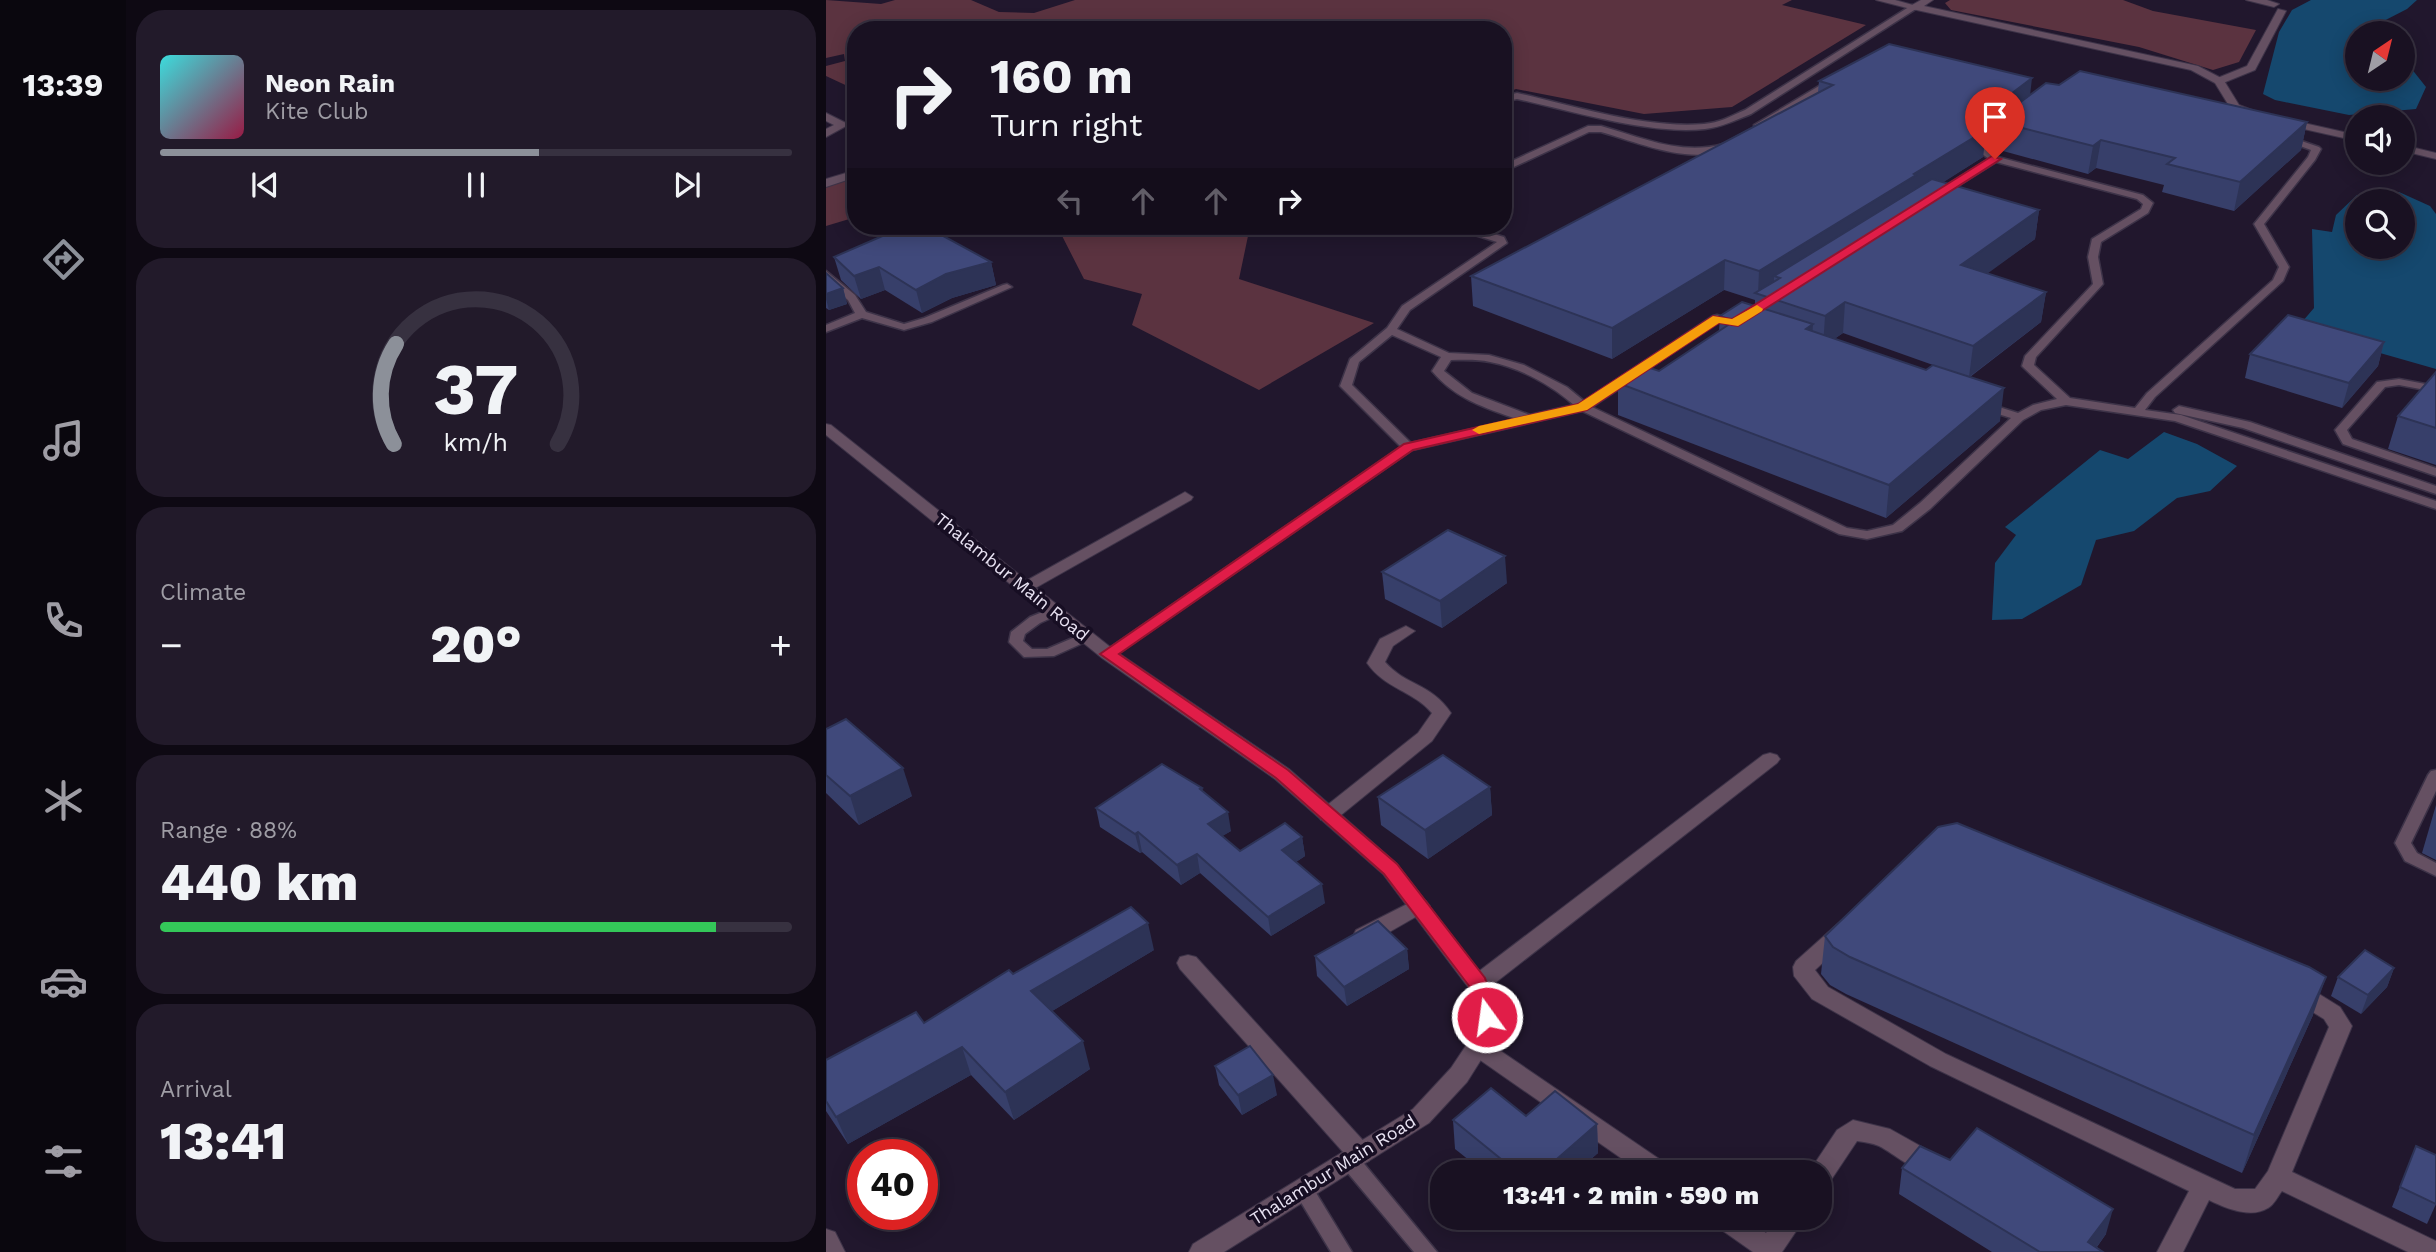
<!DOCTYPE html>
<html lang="en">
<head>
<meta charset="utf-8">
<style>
	:root { --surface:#191122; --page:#221a2a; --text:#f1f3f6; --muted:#9f9da5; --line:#373140; --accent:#8c9099 }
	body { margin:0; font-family:"Work Sans",sans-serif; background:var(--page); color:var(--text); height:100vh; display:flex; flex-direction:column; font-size:26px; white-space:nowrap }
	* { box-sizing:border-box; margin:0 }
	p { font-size:23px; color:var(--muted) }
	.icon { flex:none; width:38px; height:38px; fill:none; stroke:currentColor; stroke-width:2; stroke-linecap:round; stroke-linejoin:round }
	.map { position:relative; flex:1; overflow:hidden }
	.side { display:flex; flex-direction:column; gap:10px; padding:10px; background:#0e0913; width:700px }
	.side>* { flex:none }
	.top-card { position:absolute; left:21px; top:21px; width:665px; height:214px; border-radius:28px; box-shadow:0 4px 18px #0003,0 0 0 2px var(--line); background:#191122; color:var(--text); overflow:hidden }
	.needle { width:46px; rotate:35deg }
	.controls { position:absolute; left:1519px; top:21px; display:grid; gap:14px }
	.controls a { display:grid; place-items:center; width:70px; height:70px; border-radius:50%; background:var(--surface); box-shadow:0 4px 18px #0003,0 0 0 2px var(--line); font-size:35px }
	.speed { position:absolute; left:21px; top:1139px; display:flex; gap:14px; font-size:35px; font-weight:700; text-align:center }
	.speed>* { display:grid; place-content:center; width:91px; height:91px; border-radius:50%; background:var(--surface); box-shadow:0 4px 18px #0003,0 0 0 2px var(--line); line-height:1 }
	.speed .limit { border:10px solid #d22; background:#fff; color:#111 }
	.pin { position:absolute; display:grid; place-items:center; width:60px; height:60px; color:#fff; margin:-72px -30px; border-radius:50% 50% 50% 0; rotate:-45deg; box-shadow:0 0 7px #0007 }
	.pin .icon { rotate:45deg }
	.me { position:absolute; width:77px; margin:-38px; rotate:346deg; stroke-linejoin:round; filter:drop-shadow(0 0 5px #0008) }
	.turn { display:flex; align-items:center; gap:24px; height:147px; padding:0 28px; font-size:32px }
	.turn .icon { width:91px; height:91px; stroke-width:2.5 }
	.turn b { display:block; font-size:49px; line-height:60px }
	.lanes { display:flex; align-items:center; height:66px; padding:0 28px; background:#0003; justify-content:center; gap:35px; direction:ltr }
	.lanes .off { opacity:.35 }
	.big { font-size:52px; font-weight:800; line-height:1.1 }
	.side .tile { flex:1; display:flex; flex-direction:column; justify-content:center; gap:10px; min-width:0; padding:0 24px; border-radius:28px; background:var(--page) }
	.side .dial { align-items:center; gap:0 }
	.dial svg { height:182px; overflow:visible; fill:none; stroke:var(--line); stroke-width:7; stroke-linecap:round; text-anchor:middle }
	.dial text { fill:var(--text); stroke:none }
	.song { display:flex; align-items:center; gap:21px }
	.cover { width:84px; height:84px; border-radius:10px; background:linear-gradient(135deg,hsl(180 70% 55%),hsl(340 70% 35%)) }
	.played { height:7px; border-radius:4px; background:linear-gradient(90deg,var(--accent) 60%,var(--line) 60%) }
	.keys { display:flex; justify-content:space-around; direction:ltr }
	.heat { display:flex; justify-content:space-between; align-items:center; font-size:38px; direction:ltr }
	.charge { height:10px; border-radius:5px; background:linear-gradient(90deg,#34c759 88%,var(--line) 0) }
	.trip { position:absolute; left:604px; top:1160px; width:402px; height:70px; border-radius:28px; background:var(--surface); box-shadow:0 4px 18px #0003,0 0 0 2px var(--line); font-weight:800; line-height:70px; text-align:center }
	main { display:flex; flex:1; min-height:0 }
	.tabs { display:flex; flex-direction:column; width:126px; justify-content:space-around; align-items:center; background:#0a070e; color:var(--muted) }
	.tabs .icon { width:49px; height:49px }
	.tabs .selected { color:var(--accent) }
	.tabs b { font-size:32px; color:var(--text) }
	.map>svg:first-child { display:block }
	.green { fill:#5b3340 }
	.water { fill:#15486e; fill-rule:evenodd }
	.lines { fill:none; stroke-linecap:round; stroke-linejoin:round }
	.service-casing { stroke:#3d3348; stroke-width:3 }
	.minor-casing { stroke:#3d3348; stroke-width:2 }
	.tertiary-casing { stroke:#3d3348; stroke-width:2 }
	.service { fill:#655062; fill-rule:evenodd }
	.minor { fill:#655062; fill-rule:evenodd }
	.tertiary { fill:#655062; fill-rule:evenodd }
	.wall { fill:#373f6a; fill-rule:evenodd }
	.shaded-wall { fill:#2d3356 }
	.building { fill:#40497b; stroke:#2d3356; stroke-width:2 }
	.route { fill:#e11d48; stroke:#92132f; stroke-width:2 }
	.slow { fill:#f59e0b }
	.labels { text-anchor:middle; stroke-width:7; stroke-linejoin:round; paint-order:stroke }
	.street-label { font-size:18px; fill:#e7e1f1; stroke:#170e23 }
</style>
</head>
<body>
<main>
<nav class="tabs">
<b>13:39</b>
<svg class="icon selected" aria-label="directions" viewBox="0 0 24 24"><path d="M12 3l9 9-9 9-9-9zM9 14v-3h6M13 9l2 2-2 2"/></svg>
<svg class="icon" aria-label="music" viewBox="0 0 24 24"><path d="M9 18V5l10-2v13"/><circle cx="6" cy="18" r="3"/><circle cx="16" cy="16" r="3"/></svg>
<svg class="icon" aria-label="phone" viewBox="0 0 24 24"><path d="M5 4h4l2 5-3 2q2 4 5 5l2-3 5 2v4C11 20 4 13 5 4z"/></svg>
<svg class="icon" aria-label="climate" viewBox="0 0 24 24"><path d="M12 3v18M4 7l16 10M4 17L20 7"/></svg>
<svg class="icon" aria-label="car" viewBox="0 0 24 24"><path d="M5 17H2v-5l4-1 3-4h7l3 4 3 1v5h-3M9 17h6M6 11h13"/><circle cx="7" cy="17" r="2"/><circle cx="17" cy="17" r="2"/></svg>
<svg class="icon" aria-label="filters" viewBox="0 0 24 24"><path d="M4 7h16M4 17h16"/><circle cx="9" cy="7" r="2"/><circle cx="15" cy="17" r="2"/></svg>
</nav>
<section class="side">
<div class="tile">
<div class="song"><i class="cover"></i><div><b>Neon Rain</b><p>Kite Club</p></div></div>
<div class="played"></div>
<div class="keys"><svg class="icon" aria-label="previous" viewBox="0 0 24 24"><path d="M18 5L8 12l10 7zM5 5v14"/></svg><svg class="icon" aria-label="pause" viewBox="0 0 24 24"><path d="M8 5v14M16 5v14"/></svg><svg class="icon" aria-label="next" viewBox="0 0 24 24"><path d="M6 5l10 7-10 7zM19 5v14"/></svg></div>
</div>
<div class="tile dial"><svg viewBox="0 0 100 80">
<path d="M14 69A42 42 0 1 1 86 69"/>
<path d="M14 69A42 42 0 0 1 15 25" stroke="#8c9099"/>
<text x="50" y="56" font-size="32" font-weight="700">37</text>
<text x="50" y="72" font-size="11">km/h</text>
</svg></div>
<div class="tile"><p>Climate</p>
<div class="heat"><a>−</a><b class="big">20°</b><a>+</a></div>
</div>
<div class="tile"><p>Range · 88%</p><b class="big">440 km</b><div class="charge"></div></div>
<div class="tile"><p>Arrival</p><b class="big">13:41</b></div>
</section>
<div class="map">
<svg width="1610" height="1252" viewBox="0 0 1610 1252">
	<rect width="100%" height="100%" fill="#21172d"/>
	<g class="green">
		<path d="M0,0l55,4 14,-4h76l28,12 35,1 41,-13h717l-10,5 84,20 -134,82 -88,7 -128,-25 -13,5v-64h-647v60l-30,-14v-10l19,-5 -1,-7 -18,4z"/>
		<path d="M1124,0h173l30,11 103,19 -17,32 -26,8 -74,-23 -188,-37 -6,-7z"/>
		<path d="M30,176v41l-30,9v-39z"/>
		<path d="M231,226h169l22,10 -9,43 135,44 -115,67 -127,-65 10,-31 -58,-15z"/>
	</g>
	<g class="water">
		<path d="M1485,0h106l-10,9 -35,18 7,6h-22v46h46v-21l23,29 -10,22 -67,6 -74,-15 -12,-6 16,-62 13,-22z"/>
		<path d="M1573,192l31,14 6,8v155l-140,-40 18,-21 -2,-79 20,3 4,-17 21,-20zM1531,201h46v46h-46z"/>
		<path d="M1338,432l33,12 40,22 -27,25 -33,7 -43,33 -38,9 -15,45 -59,34 -30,1 3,-57 21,-28 -11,-8 95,-77 28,9z"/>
	</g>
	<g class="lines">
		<defs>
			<g id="service">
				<path d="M1086,5l7,2 -168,107c-15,6 -29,13 -46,15 -57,6 -132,-18 -188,-30l-14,3v-6l14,-3c58,13 128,36 187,31 15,-1 27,-8 41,-14z"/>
				<path d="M1008,77l4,3 -1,2 -76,45 -7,-2z"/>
				<path d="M762,126h13c40,11 80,30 122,18l5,3c-31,21 -95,-6 -127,-15h-12l-86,40v-7z"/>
				<path d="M1179,126l7,2 -23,19v3l9,7 145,38 10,8 -5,10 -47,29 -3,15 5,27 -67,73 -2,8 36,33 65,10 12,-15 126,-113 6,-13 -25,-43 54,-67 3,-7 -32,-12 5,-3 35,12 2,2 -6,11 -51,64 25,43 -6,14 -128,116 -10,13 36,5 255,86v8l-261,-88 -109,-16 -25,5 -18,10 -93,89 -28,22 -35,8 -28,-5 -257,-123 -170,39 -299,207h-10l-2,-3 300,-207 -61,-61 10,-27 37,-31 15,-22 95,-64 -44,-14 -1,-2h15l37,11 3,6 -97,67 -13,19 52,24 40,2 35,10 43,22 17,14 129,-85 4,-1 25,8v4l-4,1 -20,-6 -126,85 255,121 20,3 26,-6 27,-22 91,-85 -32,-10v-4l4,-2 35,11 15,-8 24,-6 -33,-31 -2,-2 3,-10 68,-72 -5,-27 4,-18 49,-30 2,-5 -6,-5 -141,-37 -54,34h-6v-4l53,-33 -8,-6 -2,-7zM566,335l49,22 -9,14c22,27 53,37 85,48l-106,24 -59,-58 7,-23zM625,360c12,0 26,-1 39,2 31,6 61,23 84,43l-44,10 -58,-22 -28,-22z"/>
				<path d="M0,271l29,24 11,17 38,12 20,-6 79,-33 4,-1 5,3 -80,35 -28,8 -42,-12 -36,14v-7l29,-12 -7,-13 -22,-19z"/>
				<path d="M1573,379l37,7v6l-37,-7 -14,2 -38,43 5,9 84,29v8l-93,-32 -8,-14 42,-48z"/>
				<path d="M1353,406l71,16 186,64v8l-193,-66 -68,-15 -2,-3z"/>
				<path d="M229,607l5,1 2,3 -2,3 -20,9 -15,11 -2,7 9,8h15l40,-17 7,4 -2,3 -38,17 -30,1 -15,-15 2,-10 19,-15z"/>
				<path d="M1610,770v21l-25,52 6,10 19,10v13l-31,-15 -10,-18 33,-68 3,-4z"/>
				<path d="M523,1152l7,2 81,98h-23l-72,-86 -3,-6 3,-6z"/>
				<path d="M477,1181l7,2 42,69h-21l-38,-63 3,-6z"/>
			</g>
			<g id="minor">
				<path d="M1050,0h19l25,7 -5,3z"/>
				<path d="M1420,0h21l12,4 -5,3z"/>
				<path d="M1452,9l8,2 -31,59 -32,13h-8v-4l32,-13z"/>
				<path d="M0,113l20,10 2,2 -22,12v-8l8,-4 -8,-4z"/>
				<path d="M30,170v7l-30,10v-8z"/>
				<path d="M359,492l8,5 -2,3 -161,91h-12l-3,-4z"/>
				<path d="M580,626l9,5 -22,15 -8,16c21,24 46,21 66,51l-19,28 -97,79h-14l-3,-5 3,-5 97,-77 14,-20c-20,-23 -47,-24 -65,-50l13,-24z"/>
				<path d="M944,753l7,2 3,4 -3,4 -291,227 -8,2 -8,-2 -3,-6 3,-6 293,-223z"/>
				<path d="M1130,843l355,146 29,18 12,19 -60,146 144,69v11h-28l-126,-61c-4,5 -8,14 -14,17 -17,11 -43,0 -59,-8l-26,52h-26l32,-61 -259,-125 -118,-67 -18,-23 -1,-9 3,-6 122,-109 22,-8zM1128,857l341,144 29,18 5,8 -61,144 -13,18h-20l-289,-135 -118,-67 -13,-17 117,-108z"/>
				<path d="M593,898l7,3 4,5 -4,5 -54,31 -8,2 -8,-2 -3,-6 3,-6z"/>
				<path d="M362,955l8,2 173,190 3,7 -3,7 -9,3 -9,-3 -171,-192 -3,-6 3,-6z"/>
				<path d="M652,1038l8,3 182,124 3,7h-30l-171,-119 -3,-6 3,-6z"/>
				<path d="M1027,1120l37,9 50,28 3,7 -3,7c-21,7 -43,-16 -61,-25 -7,-3 -15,-4 -22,-5l-28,42 -9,3v-14h-11l28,-42z"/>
				<path d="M886,1218h33l21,15 11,-15h28l-23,34h-29l-37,-26z"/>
				<path d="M0,1229l9,3 10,20h-19z"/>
			</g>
			<g id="tertiary">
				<path d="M1095,0h12l-9,6 274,60 25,13 16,26 21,8 -5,3 -24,-7 -16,-26 -24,-13 -279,-61v-4z"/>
				<path d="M1460,119l71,16v6l-75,-17v-4z"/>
				<path d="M1577,145l33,8v6l-33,-8z"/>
				<path d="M0,424l5,1 283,225 175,119 108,95 92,120 9,33 -9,30 -22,35 -38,41 -205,129h-35l4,-8 220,-135 38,-41 16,-24 9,-27 -8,-30 -85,-113 -108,-95 -173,-121 -276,-223z"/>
			</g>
		</defs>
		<use href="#service" class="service-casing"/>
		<use href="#minor" class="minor-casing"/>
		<use href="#tertiary" class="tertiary-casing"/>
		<use href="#service" class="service"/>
		<use href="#minor" class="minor"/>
		<use href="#tertiary" class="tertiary"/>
	</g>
	<g class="wall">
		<path d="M993,81l211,14 277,27 -6,28 -67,61 -72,-19 2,-7 -68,-17 -8,6 -96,-26 2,-17 -9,7 -2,19 -40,25 96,28 -4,29 -48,34 59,19 -5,30 -71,55 30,44 -114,97 -268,-103v-32l41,-12 60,-40 1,-15 35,-10v-6l-31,-10 -112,69 -139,-53 -2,-30 347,-184zM1017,333l90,32 -7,5 -92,-31z"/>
		<path d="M8,257l157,5 5,23 -44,13 -30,15 -37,-23 -24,9 -20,-19z"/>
		<path d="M0,273l17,15 4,16 -18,6 -3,-2z"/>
		<path d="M1558,342l-6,24 -36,42 -97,-30 5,-24z"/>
		<path d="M1610,372v93l-48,-16 10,-33z"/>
		<path d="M556,572l125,11 -65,45 -57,-29z"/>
		<path d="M0,729l86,67 -53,29 -33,-32z"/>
		<path d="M664,787l2,28 -64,44 -47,-34 -3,-28z"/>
		<path d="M376,788l1,3 28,40 -9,5 18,15 62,-14 3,19 -9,6 29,41 -54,33 -71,-63 -19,12 -39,-33 -2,1 -40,-26 -4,-19z"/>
		<path d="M1610,805v55l-14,-7z"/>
		<path d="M999,936l488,79 -71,158 -396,-179 -16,-9 -9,-11z"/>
		<path d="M581,949l2,20 -62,37 -30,-30 -2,-20z"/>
		<path d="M328,950l-102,61 38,58 -76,51 -43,-45 -123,69 -22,-33v-51l98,-37 89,-49z"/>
		<path d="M1568,968l-7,19 -26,27 -30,-18 7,-19z"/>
		<path d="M389,1066l62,29 -35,20 -23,-30z"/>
		<path d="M700,1116l71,8 1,29 -22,19h-92l-29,-23 -2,-29z"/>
		<path d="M1590,1146l20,58 -9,20 -35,-17z"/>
		<path d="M1076,1168l204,66 -9,13 6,5h-111l-93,-58z"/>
	</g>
	<g class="shaded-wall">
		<path d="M1206,78l-3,27 -34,16 -1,10 -9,7 -2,19 -69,44 -134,77 -6,-2v15l-16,3 1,-23 155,-97 66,-51 3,-8z"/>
		<path d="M1481,122l-6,28 -67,61 6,-29z"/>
		<path d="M1275,140l-5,28 -8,6 5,-28z"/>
		<path d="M1213,210l-4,29 -77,56 3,-30z"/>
		<path d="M899,260l-1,30 -112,69v-31z"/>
		<path d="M165,262l5,23 -44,13 -30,15 -6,-23 30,-16z"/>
		<path d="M53,267l6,23 -24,9 -7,-23z"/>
		<path d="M17,288l4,16 -18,6 -3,-11v-5z"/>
		<path d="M1220,292l-5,30 -72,55 4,-31z"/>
		<path d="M1019,302l-2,31 -20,14 2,-31z"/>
		<path d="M987,324l-2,32 -5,-27z"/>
		<path d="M1558,342l-6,24 -36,42 7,-25z"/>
		<path d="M1178,388l-4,33 -114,97 3,-33z"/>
		<path d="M679,556l2,27 -65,45 -2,-27z"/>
		<path d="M77,768l9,28 -53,29 -9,-29z"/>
		<path d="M664,787l2,28 -64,44 -3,-29z"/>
		<path d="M402,812l3,19 -20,12 -3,-19z"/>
		<path d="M312,832l4,20 -2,1 -5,-19z"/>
		<path d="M476,837l3,19 -20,13 -3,-19z"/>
		<path d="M371,854l3,19 -19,12 -4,-20z"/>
		<path d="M496,884l3,19 -54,33 -3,-19z"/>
		<path d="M322,923l6,27 -115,69 -8,-28z"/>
		<path d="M581,949l2,20 -62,37 -3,-19z"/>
		<path d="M1568,968l-7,19 -26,27 7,-19z"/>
		<path d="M1500,977l-13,38 -71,158 12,-38z"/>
		<path d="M257,1041l7,28 -76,51 -9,-28z"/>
		<path d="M136,1047l9,28 -123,69 -12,-27z"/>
		<path d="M447,1075l4,20 -35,20 -4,-20z"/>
		<path d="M771,1124l1,29 -22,19h-34z"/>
		<path d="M1287,1209l-7,25 -13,18 -5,-10z"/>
	</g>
	<g class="building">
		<path d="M1063,44l143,34 -49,37 -3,8 6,7 -72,44 2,1 -157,96 -34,-11 -113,68 -141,-52 362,-191 -14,-4z"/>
		<path d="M1254,71l227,51 -67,60 -73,-18 8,-6 -74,-18 -8,6 -98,-25 51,-38 13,2z"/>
		<path d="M1106,179l107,31 -78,55 85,27 -73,54 -128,-44 -20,14 -70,-23 25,-15 -6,-2z"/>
		<path d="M96,226h3l66,36 -45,12 -30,16 -37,-23 -25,9 -20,-19 53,-23z"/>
		<path d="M0,273l17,15 -17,6z"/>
		<path d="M916,302l71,22 -7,5 120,41 7,-5 71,23 -115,97 -271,-102 26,-17 15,5 75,-50 -14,-5z"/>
		<path d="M1462,315l96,27 -35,41 -99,-29z"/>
		<path d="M1610,372v56l-38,-12z"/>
		<path d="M622,530l57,26 -65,45 -58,-29z"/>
		<path d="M20,719l57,49 -53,28 -24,-21v-46z"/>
		<path d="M617,755l47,32 -65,43 -47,-33z"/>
		<path d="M336,764l40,24 -2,1 28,23 -20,12 32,27 45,-28 17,14 -20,13 40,34 -54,33 -71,-63 -20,11 -39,-33 -3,2 -39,-26z"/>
		<path d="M1131,823l352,144 17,10 -72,158 -404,-178 -17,-10 -8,-11 113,-109z"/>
		<path d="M305,907l17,16 -117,68 52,50 -78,51 -43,-45 -126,70 -10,-16v-41l90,-48 8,11 85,-53 4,4z"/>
		<path d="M552,921l29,28 -63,38 -29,-31z"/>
		<path d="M1539,950l29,18 -26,27 -30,-18z"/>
		<path d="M424,1046l23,29 -35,20 -23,-29z"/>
		<path d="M665,1088l35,28 29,-25 42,33 -55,48h-25l-64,-52z"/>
		<path d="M1151,1128l136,81 -25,33 15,10h-63l-138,-84 18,-22 30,14z"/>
		<path d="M1590,1146l20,9v49l-36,-17z"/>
	</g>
	<path class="route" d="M1166,156l9,3 -263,167 -19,-3 -132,87 -174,40 -294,204 169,116 109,94 88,114 12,39 -3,6 -7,2 -8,-2 -10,-37 -85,-112 -108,-96 -176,-124 304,-210 174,-40 135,-88 19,3z"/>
	<path class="slow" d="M931,305l6,4 -1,2 -24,15 -19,-3 -132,87 -108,24 -7,-4 7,-4 99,-22 135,-88 19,3z"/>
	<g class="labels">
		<g class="street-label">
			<text transform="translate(186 577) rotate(39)" y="6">Thalambur Main Road</text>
			<text transform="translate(507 1170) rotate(-32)" y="6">Thalambur Main Road</text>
		</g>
	</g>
</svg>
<div class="controls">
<a><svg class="needle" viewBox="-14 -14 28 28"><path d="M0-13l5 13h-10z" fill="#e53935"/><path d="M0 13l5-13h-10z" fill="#9f9da5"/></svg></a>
<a><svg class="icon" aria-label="sound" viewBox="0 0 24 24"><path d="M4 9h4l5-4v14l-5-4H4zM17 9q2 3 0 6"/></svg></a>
<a><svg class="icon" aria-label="search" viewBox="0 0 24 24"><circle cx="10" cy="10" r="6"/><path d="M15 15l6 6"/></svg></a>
</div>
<div class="speed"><div class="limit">40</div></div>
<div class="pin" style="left:1169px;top:159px;background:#d93025"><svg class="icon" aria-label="arrive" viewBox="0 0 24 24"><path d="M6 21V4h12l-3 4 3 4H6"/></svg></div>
<svg class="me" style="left:661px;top:1017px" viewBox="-20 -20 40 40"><circle r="17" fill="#e11d48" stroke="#fff" stroke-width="3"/><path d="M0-11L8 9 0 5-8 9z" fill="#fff"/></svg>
<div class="trip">13:41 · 2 min · 590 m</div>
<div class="top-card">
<div class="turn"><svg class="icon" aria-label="right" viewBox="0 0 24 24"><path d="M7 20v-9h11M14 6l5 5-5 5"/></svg><div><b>160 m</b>Turn right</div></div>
<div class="lanes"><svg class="icon off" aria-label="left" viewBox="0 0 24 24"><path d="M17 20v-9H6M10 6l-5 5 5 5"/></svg><svg class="icon off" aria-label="ahead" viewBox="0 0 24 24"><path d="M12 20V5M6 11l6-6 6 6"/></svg><svg class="icon off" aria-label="ahead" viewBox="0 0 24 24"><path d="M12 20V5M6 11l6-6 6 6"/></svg><svg class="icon" aria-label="right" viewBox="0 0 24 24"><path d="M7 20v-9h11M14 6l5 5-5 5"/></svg></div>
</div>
</div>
</main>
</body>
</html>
